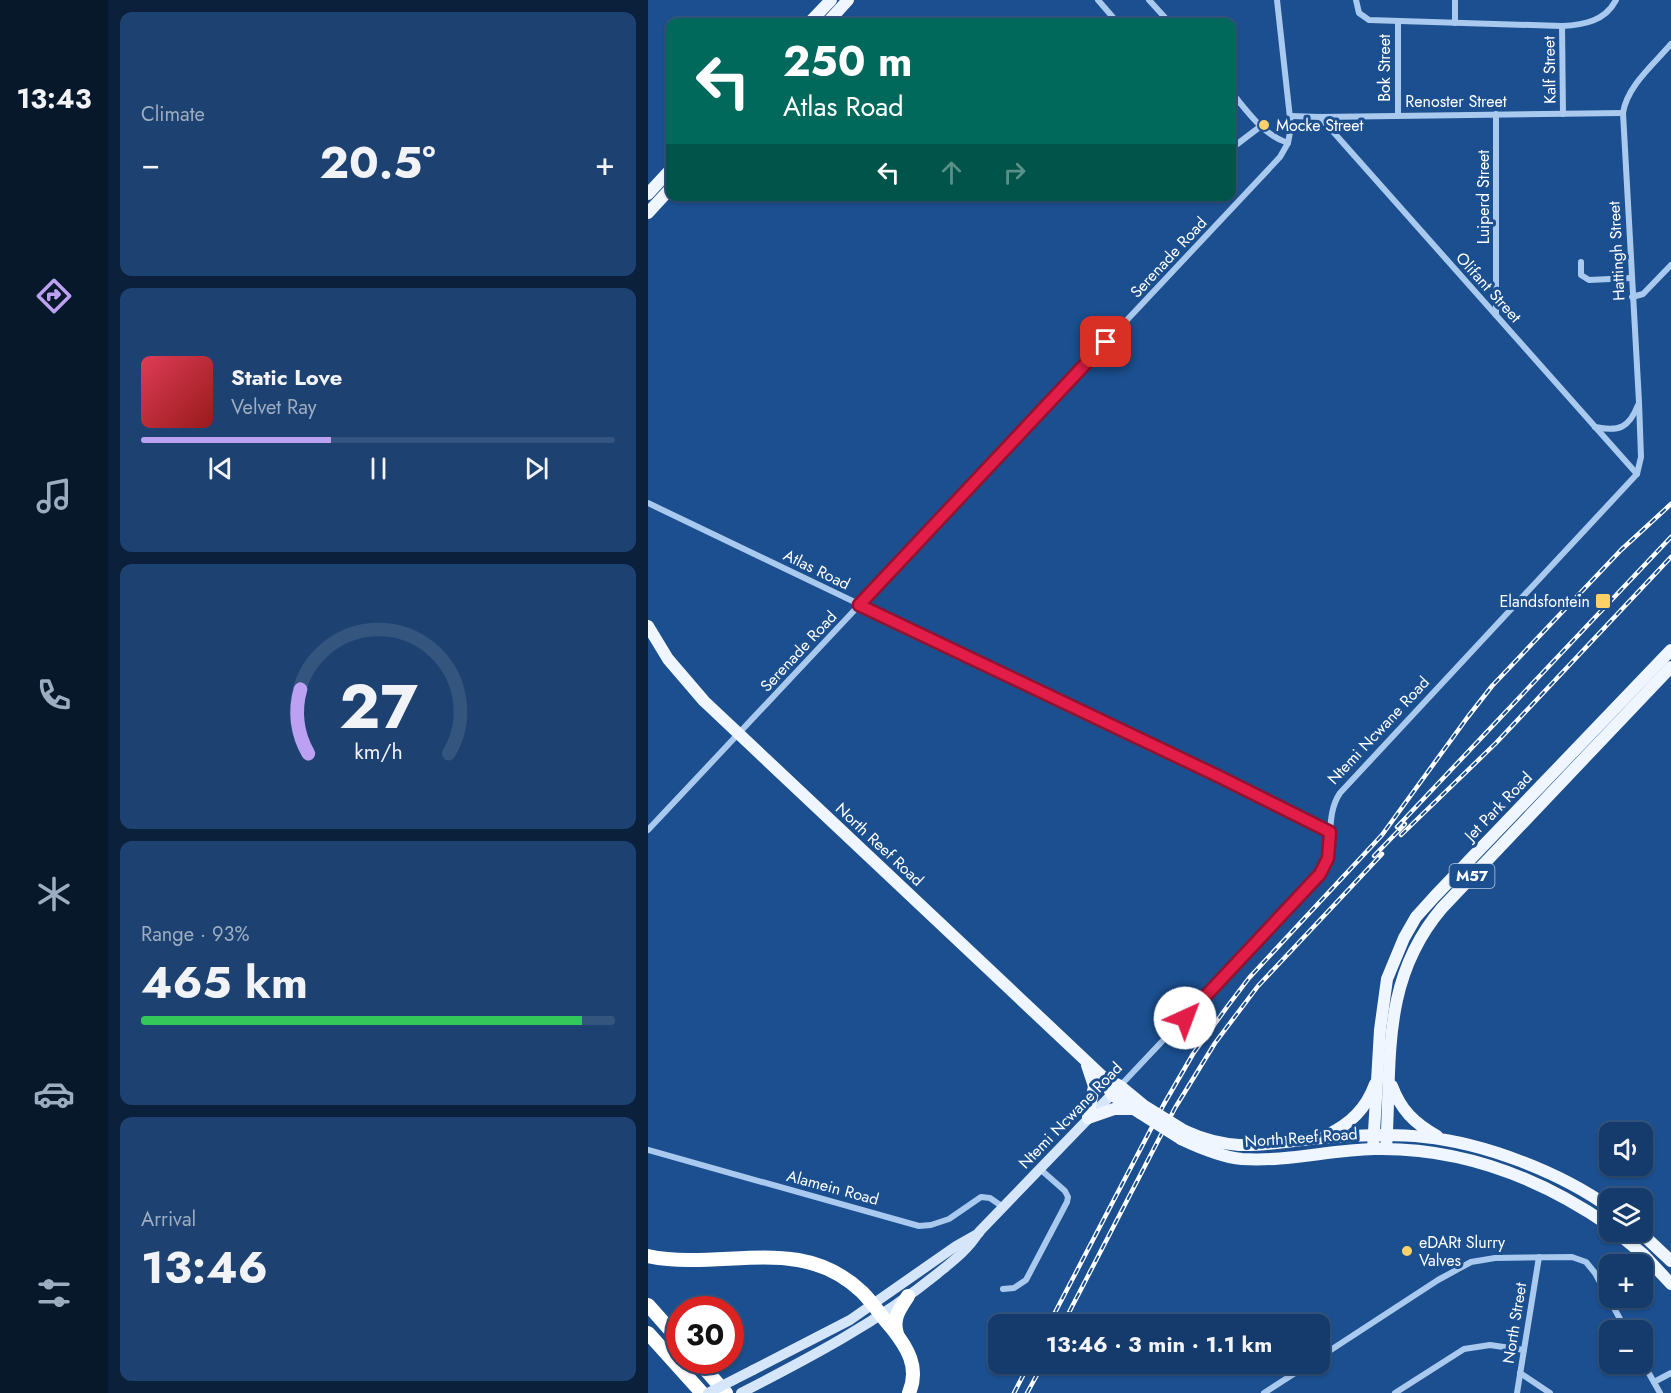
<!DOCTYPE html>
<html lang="en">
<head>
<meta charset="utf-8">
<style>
	:root { --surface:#143b6b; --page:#1d4271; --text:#f1f3f6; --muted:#9dadc1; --line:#33557e; --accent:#bca0f2 }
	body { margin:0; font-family:Jost,sans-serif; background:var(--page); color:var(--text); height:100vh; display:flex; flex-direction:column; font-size:22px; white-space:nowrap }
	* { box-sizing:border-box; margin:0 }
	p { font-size:20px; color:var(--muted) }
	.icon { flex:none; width:33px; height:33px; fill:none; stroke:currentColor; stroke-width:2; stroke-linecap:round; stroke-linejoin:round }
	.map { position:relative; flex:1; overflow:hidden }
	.details { display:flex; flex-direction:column; gap:12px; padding:12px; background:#0b203b; width:540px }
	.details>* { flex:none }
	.guide { position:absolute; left:18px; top:18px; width:570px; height:183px; border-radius:12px; box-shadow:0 2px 4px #0004,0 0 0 2px var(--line); background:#00695c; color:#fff; overflow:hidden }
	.buttons { position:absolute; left:951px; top:1122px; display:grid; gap:12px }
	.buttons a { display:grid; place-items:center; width:54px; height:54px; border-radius:12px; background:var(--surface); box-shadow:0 2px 4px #0004,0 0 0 2px var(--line); font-size:30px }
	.speed { position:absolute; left:18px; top:1296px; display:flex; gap:12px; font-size:30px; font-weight:700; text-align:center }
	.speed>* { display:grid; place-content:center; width:78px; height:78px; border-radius:50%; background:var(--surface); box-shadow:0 2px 4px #0004,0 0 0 2px var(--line); line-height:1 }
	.speed .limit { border:9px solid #d22; background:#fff; color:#111 }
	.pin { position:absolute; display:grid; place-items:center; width:51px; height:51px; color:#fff; margin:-26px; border-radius:12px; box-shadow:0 3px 9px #0006 }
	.me { position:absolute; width:66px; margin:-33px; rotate:43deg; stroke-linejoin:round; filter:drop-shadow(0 0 4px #0008) }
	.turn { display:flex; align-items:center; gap:21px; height:126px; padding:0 18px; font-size:27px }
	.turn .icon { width:78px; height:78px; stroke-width:2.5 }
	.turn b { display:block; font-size:42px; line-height:51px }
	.lanes { display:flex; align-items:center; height:57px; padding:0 18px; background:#0003; justify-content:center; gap:30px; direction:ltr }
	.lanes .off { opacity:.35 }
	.big { font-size:45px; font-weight:700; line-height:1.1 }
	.details .widget { flex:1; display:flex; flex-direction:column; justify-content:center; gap:9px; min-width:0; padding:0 21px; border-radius:12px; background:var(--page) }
	.details .dial { align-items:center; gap:0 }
	.dial svg { height:156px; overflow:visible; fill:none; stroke:var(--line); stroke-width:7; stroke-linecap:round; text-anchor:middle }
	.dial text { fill:var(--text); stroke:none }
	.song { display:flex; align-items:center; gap:18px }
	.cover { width:72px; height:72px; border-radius:9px; background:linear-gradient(135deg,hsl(350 70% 55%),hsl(0 70% 35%)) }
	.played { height:6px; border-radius:3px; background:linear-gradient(90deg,var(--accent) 40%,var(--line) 40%) }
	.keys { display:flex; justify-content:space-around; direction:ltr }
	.heat { display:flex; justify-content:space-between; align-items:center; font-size:33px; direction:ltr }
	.charge { height:9px; border-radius:4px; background:linear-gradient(90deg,#34c759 93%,var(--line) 0) }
	.trip { position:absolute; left:340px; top:1314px; width:342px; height:60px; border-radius:12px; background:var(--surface); box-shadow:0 2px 4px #0004,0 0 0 2px var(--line); font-weight:700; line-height:60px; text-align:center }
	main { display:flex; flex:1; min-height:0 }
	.menu { display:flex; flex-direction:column; width:108px; justify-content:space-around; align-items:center; background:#08182b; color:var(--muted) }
	.menu .icon { width:42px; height:42px }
	.menu .current { color:var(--accent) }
	.menu b { font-size:27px; color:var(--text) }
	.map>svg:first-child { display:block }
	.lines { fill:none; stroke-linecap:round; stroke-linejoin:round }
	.street { stroke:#a9c9ee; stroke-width:6 }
	.secondary { stroke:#d6e6fa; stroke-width:10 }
	.primary { stroke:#f0f6ff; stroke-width:12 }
	.highway { stroke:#fff; stroke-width:14 }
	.rail-casing { stroke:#fff; stroke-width:4.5 }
	.rail { stroke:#1b4f8f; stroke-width:2; stroke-dasharray:7; stroke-linecap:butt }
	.secondary-bridge { stroke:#d6e6fa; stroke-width:10 }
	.primary-bridge { stroke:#f0f6ff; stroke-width:12 }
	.route-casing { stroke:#92132f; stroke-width:15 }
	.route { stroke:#e11d48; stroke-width:10 }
	.poi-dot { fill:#ffd166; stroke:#1b4f8f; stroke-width:2 }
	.labels { text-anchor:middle; stroke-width:6; stroke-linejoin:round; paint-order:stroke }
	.shield { fill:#1b4f8f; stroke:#bbcadd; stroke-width:1.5 }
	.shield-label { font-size:15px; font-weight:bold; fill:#fff }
	.street-label { font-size:16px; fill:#fff; stroke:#1b4f8f }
	.poi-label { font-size:16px; fill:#fff; stroke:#1b4f8f; text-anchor:start }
</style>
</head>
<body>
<main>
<nav class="menu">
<b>13:43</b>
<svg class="icon current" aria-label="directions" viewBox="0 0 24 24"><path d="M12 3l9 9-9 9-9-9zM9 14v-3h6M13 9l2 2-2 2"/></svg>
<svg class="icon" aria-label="music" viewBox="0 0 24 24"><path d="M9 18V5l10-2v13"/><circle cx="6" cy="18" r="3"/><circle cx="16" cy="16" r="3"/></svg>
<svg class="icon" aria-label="phone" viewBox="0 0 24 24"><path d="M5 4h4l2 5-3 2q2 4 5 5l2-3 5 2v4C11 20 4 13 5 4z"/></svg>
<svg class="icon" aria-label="climate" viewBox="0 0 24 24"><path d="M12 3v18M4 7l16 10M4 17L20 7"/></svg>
<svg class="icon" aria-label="car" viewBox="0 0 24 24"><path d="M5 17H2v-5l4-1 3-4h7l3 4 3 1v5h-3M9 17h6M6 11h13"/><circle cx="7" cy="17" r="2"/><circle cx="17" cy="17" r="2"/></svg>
<svg class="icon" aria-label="filters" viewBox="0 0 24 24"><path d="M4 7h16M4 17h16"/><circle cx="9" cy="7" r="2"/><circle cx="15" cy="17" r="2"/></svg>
</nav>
<section class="details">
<div class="widget"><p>Climate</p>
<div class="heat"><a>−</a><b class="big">20.5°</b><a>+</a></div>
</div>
<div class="widget">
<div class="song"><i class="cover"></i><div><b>Static Love</b><p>Velvet Ray</p></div></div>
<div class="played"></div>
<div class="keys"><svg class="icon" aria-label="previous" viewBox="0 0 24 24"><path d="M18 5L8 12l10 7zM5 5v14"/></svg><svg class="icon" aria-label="pause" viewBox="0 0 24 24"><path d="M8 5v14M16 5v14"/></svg><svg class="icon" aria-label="next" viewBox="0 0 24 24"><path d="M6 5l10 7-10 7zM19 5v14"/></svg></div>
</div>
<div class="widget dial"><svg viewBox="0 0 100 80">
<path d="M14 69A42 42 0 1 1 86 69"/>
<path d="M14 69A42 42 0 0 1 10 36" stroke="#bca0f2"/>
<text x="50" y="56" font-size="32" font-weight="700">27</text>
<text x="50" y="72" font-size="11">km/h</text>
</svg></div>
<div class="widget"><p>Range · 93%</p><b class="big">465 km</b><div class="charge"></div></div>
<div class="widget"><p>Arrival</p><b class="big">13:46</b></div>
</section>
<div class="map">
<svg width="1023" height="1393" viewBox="0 0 1023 1393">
	<rect width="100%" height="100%" fill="#1b4f8f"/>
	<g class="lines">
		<g class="street">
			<path d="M450,0l19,22"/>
			<path d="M501,0l20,22"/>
			<path d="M708,0l3,13 10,7 193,6c22,-1 43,-5 54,-26"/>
			<path d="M807,0v23"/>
			<path d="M914,26l1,88"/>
			<path d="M584,93c16,19 31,42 56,50"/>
			<path d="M750,115v-93"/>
			<path d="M643,116l29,1 303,-4"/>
			<path d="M672,117l317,357"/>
			<path d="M584,148l29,-22"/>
			<path d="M933,262v13l8,5 42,-2"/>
			<path d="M984,297l11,-3 28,-29"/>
			<path d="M848,315v-201"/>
			<path d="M947,427c24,5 34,1 43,-22"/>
			<path d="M0,503l572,274 110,55"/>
			<path d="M0,830l632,-673 8,-14 3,-16 -14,-127"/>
			<path d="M472,1086l200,-212c17,-24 3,-56 20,-81l297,-319 4,-17 -2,-55 -16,-289c4,-27 31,-49 48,-69"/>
			<path d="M0,1150l271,76 12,-1 18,-6 32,-22 9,1 13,9"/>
			<path d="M355,1289l11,-1 12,-8 41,-78 1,-5 -3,-6 -25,-22"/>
			<path d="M672,1357l118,-77 33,-18 24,-4 77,-1 14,5 9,11 31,57"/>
			<path d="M994,1361l18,32"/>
			<path d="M872,1373l30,20"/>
			<path d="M1006,1382l17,-9"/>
			<path d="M616,1393l45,-29"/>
			<path d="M747,1393l69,-44 26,-4 34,5"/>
			<path d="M869,1393l22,-136"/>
		</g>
		<g class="secondary">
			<path d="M105,1370l97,-50 106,-74 23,-13"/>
			<path d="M93,1393c68,-35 137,-71 196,-119 16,-13 31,-24 42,-42l138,-143"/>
		</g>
		<g class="primary">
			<path d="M162,22l21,-22"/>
			<path d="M180,22l20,-22"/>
			<path d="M0,194l22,-24"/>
			<path d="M0,213l22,-24"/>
			<path d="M0,626l20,33 36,42 398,375 18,10 23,19"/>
			<path d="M439,1065l7,21 -6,32"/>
			<path d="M455,1077l9,18 28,18"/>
			<path d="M744,1086c9,24 22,37 45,50"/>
			<path d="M440,1118l26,-9h19"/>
			<path d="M537,1131c52,24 85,11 138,7 34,-3 67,-5 101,-1 60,6 136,35 186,71"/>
			<path d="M679,1135c23,-11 39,-26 48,-51"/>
			<path d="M533,1139c19,9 40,18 61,20 44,3 88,-9 132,-10 88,-2 165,28 236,77"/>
			<path d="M725,1149l7,-119 7,-51 17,-41 12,-21 19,-21 236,-246"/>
			<path d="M738,1149c6,-89 -6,-168 56,-241l229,-241"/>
			<path d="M968,1232l28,23 27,29"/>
			<path d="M992,1232l31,29"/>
		</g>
		<g class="highway">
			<path d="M0,1256c75,16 151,-24 214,36 11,11 19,24 29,35 16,20 29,40 18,66"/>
			<path d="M0,1305l32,36"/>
			<path d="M0,1333l54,60"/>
			<path d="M249,1334c-5,-16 3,-25 11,-38"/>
			<path d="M49,1360l29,33"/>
		</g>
		<defs>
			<g id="rail">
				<path d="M749,827l274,-290"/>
				<path d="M753,835l95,-92 175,-186"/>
				<path d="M726,856l31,-32"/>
				<path d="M401,1324l115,-220 29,-50 34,-47 22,-29 133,-143 85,-117 25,-32 129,-136 50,-46"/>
				<path d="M415,1324l112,-216 40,-65 43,-57 124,-132"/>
				<path d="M366,1393l15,-29"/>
				<path d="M379,1393l16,-29"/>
			</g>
		</defs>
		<use href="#rail" class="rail-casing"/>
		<use href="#rail" class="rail"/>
		<path class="secondary-bridge" d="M60,1393l45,-23"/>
		<g class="primary-bridge">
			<path d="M495,1105l42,26"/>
			<path d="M492,1113l41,26"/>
		</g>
	</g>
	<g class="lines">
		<defs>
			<path id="route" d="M458,342l-247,263 361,172 110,55 -2,26 -8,16 -135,144"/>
		</defs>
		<use href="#route" class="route-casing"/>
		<use href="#route" class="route"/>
	</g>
	<g class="poi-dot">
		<circle cx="616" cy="125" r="6"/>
		<rect x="947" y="593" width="16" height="16" rx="3"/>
		<circle cx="759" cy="1251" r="6"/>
	</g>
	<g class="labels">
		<rect class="shield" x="801.5" y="864" width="45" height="24" rx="4.5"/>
		<g class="shield-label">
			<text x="824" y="881">M57</text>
		</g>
		<g class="street-label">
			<text transform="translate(736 68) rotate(-90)" y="6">Bok Street</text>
			<text transform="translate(901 70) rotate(-91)" y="6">Kalf Street</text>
			<text x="808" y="107">Renoster Street</text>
			<text transform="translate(835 197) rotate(-90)" y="6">Luiperd Street</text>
			<text transform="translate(968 251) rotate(-93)" y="6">Hattingh Street</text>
			<text transform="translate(520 257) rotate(-47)" y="6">Serenade Road</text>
			<text transform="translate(841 287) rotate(48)" y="6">Olifant Street</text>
			<text transform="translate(169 569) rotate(26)" y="6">Atlas Road</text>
			<text transform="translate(150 651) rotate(-47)" y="6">Serenade Road</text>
			<text transform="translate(730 730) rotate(-47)" y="6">Ntemi Ncwane Road</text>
			<text transform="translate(850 806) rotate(-46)" y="6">Jet Park Road</text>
			<text transform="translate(232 844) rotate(43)" y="6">North Reef Road</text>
			<text transform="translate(422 1115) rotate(-46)" y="6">Ntemi Ncwane Road</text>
			<text transform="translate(653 1137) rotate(-4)" y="6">North Reef Road</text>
			<text transform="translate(185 1187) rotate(15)" y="6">Alamein Road</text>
			<text transform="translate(866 1323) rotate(-81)" y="6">North Street</text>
		</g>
		<g class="poi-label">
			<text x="628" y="131">Mocke Street</text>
			<text x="942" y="607" text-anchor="end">Elandsfontein</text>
			<text x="771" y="1248">eDARt Slurry<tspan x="771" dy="18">Valves</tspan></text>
		</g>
	</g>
</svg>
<div class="buttons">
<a><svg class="icon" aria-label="sound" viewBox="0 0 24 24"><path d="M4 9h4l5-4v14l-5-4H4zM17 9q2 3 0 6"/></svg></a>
<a><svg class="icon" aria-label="layers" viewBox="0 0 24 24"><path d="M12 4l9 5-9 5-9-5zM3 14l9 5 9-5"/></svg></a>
<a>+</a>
<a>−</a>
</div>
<div class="speed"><div class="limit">30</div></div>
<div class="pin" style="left:458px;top:342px;background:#d93025"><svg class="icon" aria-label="arrive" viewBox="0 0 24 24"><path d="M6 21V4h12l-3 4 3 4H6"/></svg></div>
<svg class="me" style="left:537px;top:1018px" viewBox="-20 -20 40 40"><circle r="19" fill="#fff"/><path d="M0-13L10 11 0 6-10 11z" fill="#e11d48"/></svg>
<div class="trip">13:46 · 3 min · 1.1 km</div>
<div class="guide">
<div class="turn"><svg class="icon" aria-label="left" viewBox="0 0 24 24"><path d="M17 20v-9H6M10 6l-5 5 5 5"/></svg><div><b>250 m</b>Atlas Road</div></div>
<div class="lanes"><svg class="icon" aria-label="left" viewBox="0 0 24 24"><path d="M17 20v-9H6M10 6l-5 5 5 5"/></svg><svg class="icon off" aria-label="ahead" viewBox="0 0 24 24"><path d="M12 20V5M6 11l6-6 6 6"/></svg><svg class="icon off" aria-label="right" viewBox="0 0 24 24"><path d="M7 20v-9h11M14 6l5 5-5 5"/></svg></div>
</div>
</div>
</main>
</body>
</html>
